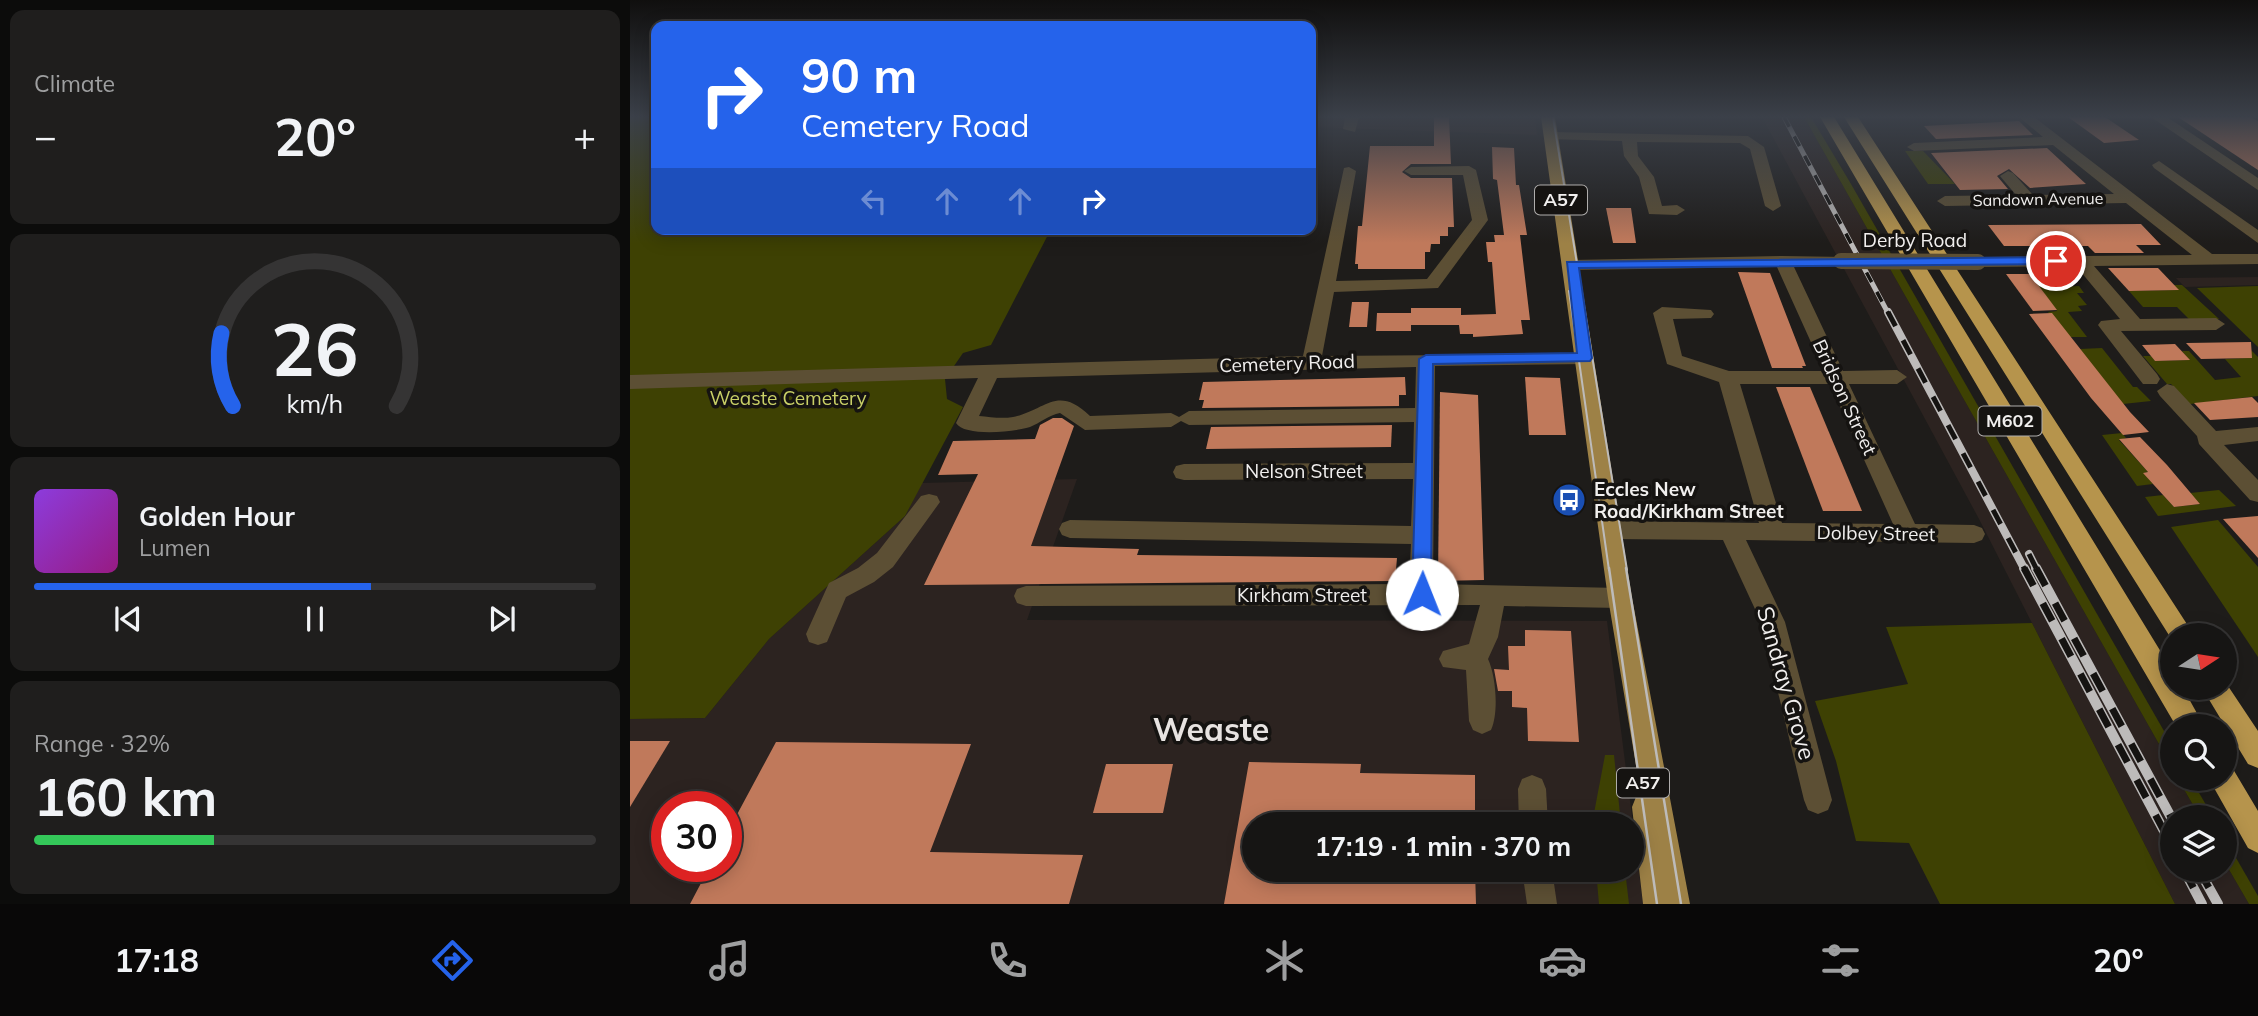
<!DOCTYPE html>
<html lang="en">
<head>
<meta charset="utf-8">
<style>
	:root { --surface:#161514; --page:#1f1e1d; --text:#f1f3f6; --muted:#9e9fa0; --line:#353434; --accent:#2563eb }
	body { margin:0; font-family:Mulish,sans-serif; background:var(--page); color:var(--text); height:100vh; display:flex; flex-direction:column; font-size:26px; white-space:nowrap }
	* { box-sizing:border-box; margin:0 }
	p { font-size:23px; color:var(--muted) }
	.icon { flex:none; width:38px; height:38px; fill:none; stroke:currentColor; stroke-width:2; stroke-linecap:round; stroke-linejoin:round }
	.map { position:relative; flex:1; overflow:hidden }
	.drawer { display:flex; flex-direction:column; gap:10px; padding:10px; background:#0c0c0b; width:630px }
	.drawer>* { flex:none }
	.top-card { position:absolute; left:21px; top:21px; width:665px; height:214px; border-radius:14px; box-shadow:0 4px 18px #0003,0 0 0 2px var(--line); background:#2563eb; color:#fff; overflow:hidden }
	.needle { width:46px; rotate:78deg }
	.fabs { position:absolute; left:1530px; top:623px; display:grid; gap:14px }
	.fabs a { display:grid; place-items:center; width:77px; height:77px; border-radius:50%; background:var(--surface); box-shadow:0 4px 18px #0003,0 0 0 2px var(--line); font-size:35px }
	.speed { position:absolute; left:21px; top:791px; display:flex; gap:14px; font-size:35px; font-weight:700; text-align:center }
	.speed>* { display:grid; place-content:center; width:91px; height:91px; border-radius:50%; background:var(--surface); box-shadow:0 4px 18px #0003,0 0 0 2px var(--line); line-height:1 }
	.speed .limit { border:10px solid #d22; background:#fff; color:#111 }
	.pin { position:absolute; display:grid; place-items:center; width:60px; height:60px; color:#fff; margin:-30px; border:4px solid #fff; border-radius:50%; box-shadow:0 2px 7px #0007 }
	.me { position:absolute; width:77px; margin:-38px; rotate:1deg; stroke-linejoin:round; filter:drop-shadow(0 0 5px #0008) }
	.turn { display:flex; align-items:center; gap:24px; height:147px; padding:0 35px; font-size:32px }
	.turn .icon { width:91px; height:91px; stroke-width:2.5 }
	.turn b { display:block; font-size:49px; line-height:60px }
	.lanes { display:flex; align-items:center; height:66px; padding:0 35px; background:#0003; justify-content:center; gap:35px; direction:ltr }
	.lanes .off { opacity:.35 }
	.big { font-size:52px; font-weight:700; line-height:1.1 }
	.drawer .widget { flex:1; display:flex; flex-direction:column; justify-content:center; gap:10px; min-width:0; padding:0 24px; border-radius:14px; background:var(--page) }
	.drawer .dial { align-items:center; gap:0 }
	.dial svg { height:182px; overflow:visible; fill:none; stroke:var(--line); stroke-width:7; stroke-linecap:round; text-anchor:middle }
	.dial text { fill:var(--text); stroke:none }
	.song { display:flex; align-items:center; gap:21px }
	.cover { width:84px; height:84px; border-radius:10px; background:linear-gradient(135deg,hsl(270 70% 55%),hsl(310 70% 35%)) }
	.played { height:7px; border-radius:4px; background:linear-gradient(90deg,var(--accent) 60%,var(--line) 60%) }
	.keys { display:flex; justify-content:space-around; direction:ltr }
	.heat { display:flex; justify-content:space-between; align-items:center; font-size:38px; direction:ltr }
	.charge { height:10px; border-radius:5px; background:linear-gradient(90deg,#34c759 32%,var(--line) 0) }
	.trip { position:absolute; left:612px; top:812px; width:402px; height:70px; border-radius:35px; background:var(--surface); box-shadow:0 4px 18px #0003,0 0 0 2px var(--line); font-weight:700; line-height:70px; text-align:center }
	.dock { display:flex; height:112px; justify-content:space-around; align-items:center; background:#090808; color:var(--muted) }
	.dock .icon { width:49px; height:49px }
	.dock .selected { color:var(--accent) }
	.dock b { font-size:32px; color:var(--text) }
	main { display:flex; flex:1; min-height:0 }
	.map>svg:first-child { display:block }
	.built { fill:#2c2320; fill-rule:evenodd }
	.green { fill:#3e4103 }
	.building { fill:#c0795b }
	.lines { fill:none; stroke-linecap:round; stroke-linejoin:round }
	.minor { fill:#5c4f34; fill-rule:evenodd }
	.major { fill:#9d8146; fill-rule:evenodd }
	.highway { fill:#b6944c; fill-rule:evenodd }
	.tram-far1 { stroke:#bdbbba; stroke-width:2 }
	.tram { stroke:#bdbbba; stroke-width:2.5 }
	.rail-far2-casing { stroke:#bdbbba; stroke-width:5 }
	.rail-far1-casing { stroke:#bdbbba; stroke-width:8 }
	.rail-casing { stroke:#bdbbba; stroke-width:10 }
	.rail-far2 { stroke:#151311; stroke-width:3.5; stroke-dasharray:11; stroke-linecap:butt }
	.rail-far1 { stroke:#151311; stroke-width:5; stroke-dasharray:16; stroke-linecap:butt }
	.rail { stroke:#151311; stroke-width:7; stroke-dasharray:20; stroke-linecap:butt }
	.minor-bridge { stroke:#5c4f34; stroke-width:16 }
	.route { fill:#2563eb; stroke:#184099; stroke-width:2 }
	.labels { text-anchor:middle; stroke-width:7; stroke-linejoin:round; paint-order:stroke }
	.far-street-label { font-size:16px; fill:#f1efee; stroke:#151311 }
	.shield { fill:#151311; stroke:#afadac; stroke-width:2 }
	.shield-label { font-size:18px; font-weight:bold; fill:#f1efee }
	.street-label { font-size:19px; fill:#f1efee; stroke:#151311 }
	.park-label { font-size:19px; fill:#c9d067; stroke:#151311 }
	.poi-label { font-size:19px; font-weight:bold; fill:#f1efee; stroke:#151311; text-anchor:start }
	.near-street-label { font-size:23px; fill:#f1efee; stroke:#151311 }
	.near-district-label { font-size:32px; font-weight:bold; fill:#e7e3e1; stroke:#151311 }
</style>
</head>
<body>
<main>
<section class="drawer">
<div class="widget"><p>Climate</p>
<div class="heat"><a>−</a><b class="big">20°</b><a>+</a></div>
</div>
<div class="widget dial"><svg viewBox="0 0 100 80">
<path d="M14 69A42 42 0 1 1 86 69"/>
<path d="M14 69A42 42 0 0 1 9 37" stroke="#2563eb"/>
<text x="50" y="56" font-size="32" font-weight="700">26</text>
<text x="50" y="72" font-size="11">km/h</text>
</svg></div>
<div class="widget">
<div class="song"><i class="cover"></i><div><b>Golden Hour</b><p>Lumen</p></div></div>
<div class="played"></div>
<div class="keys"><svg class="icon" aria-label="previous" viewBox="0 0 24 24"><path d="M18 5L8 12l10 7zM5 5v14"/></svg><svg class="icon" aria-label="pause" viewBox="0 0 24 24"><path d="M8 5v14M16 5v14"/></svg><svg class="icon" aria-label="next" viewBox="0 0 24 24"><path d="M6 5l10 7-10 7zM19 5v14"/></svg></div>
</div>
<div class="widget"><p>Range · 32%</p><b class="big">160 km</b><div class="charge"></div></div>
</section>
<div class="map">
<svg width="1628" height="904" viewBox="0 0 1628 904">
	<rect width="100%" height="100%" fill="#1e1c1a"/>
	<g class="built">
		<path d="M681,117h224l2,18 -226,-8z"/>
		<path d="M1132,117h42l368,650v12h6l22,38h-28v53h52v-9l25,43h-74l-196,-385z"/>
		<path d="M1628,277v8l-73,2 -9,-9z"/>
		<path d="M447,479l-50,141 580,1 26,203h-378v46h378v-46l10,80h-1013v-185l75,-1 64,-79 136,-123 17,-33zM37,807h59v59h-59z"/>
	</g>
	<g class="green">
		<path d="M0,117h26v112h395l-60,116 -28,8 -18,26 2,20 16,8 -58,109 -136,123 -64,79 -75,1z"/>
		<path d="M1174,117h7l40,67 321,561v22z"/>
		<path d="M1275,151h18l32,33h-27z"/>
		<path d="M1398,272h39l5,5 -18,1 7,9 18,-1 5,7h-7l10,12 -9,1 4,5 -14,1 19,25h-20l-19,-25 9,-1z"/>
		<path d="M1544,285h8l37,34h-30l-12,-12h-34l-14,-16 49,-1z"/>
		<path d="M1628,286v61l-61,-59z"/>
		<path d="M1613,342l15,15v39l-68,8 -19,-20h-4l-24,-28h8l4,5 34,-1 -7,-9h7l26,29 26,-3 -16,-18 24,-1z"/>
		<path d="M1472,348l31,39h4l14,14 -28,3 -43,-55z"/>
		<path d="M1492,433l4,5 -7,2 29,32 -4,1 9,11 -16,2 -35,-51z"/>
		<path d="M1589,490l17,16 -78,10 -13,-19 18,-2 11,12 26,-3 -10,-11z"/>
		<path d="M1588,520l40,47v90l-87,-130z"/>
		<path d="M1402,623l143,281h-235l-31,-61 -53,-2 -20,-80 -21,-60 93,-17 -22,-57z"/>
		<path d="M975,755h9l7,69h-29z"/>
		<path d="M1548,779h13l22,38h-13z"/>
		<path d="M1594,837l34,59v8h-9l-25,-43z"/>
		<path d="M966,870h29l4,34h-30z"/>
	</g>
	<g class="building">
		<path d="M804,117h15l2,47h-40l-9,8 9,6h41l2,49h-6v9h-8v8h-9l-1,8h-5v17h-67v-5h-3l3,-38h4l8,-80h64z"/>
		<path d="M1438,117h37l34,23 -35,3z"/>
		<path d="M1548,117h72l8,4v49z"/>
		<path d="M1389,121l14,14 -97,4 -12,-13z"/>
		<path d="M862,147l22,1 2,37h3l8,50h-7l10,85h-9l2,14 -50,3v-3h-13l-1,-9h-48v6h-35l1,-18h34v8v-13h50v7l35,-1 -4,-52h-4l-2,-20h9l-1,-7h10l-7,-55 -4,-1z"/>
		<path d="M1417,148l39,36 -56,4 -21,-19 -12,7 11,13 -48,1 -29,-37z"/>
		<path d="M976,208h25l5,35h-23z"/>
		<path d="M1511,224l20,21h-25l8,8h-49l-7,-7h-84l-16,-21z"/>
		<path d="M1478,268h50l21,22 -50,1z"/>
		<path d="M1108,272l32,1 36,93h-4l1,2h-31z"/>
		<path d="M1376,274h24l27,36 -24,1z"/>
		<path d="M722,302h17l-2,25h-18z"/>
		<path d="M1422,313l78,99 19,20 -26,3 -32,-37 -62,-84z"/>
		<path d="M1621,342l1,16 -51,1 -15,-16z"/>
		<path d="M1545,344l15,16 -35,1 -13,-16z"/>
		<path d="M775,377l1,18h-7v11l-197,2 2,-8h-5l4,-18z"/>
		<path d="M895,377l35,1 6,57h-37z"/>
		<path d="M1146,387h34l52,124h-39z"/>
		<path d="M810,392l38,3 6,185 -46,1z"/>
		<path d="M1622,397l6,6v14l-48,3 -16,-17z"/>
		<path d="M423,418h9l12,8 -43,120 108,3 -2,6 260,3 -2,23 -471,4 54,-111 -40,1 15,-34 82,-2 5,-14z"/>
		<path d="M762,425l-1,22 -185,2 5,-22z"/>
		<path d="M1510,437l27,28 33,39 -26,3 -31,-34 5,-1 -29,-33z"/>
		<path d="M1628,516v42l-35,-39z"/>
		<path d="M895,630l46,1 8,111 -51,-1 -1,-33 -15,-1v-16h-14l-4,-22 15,1 -1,-24h17z"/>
		<path d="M0,741h40l-40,66z"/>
		<path d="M146,742l195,2 -41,108 153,3 -14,49h-379l20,-38h16v-31z"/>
		<path d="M619,762l112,2 -1,9 115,2v49h-220v46h220l1,34h-252z"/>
		<path d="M476,764h67l-10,49h-70z"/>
	</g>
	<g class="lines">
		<g class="minor">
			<path d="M715,117h14l-4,15 -12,-3z"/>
			<path d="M1389,117h15l178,137h46v10l-164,2 46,53 76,-1 9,6 -9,6 -95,1 36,43 3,5 -3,5h-14l-42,-55 -3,-4 3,-4 19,-2 -44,-53 -98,1 -8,-5 8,-5 214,-2 -66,-52 -181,3 -8,-5 8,-5 71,-1 -16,-19 8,-5 5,2 20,22 81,-1 -61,-49 -139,6 -7,-4 7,-4 129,-6z"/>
			<path d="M1521,117h16l91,61v12z"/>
			<path d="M921,132l197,4 16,11 17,59 -8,5 -8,-5 -15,-57 -10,-6 -103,-1 1,14 16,21 8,29 15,-1 8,5 -8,5 -28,-1 -10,-37 -15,-21 -2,-15 -76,-2 -2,-3z"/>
			<path d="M1529,161l99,69v13l-104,-75 -2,-3z"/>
			<path d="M839,166l7,4 12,50 -50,68 -104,4 -12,64 270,-2 2,4 -2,4 -7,2 -150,2 -2,218 187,4 9,3 3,7 -3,7 -9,3 -116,-2 -6,31 -10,22c8,17 11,54 3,71l-9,4 -9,-4 -4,-9 -3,-51 -23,-3 -4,-8 4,-8 26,-7 11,-39 -454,1 -9,-3 -3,-7 3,-7 9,-3 383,-2 2,-40 -341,-6 -8,-3 -3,-6 3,-6 8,-3 341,6 2,-47 -229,1 -8,-2 -3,-6 3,-6 8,-2 229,-1 1,-41 -225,3 -8,-4 -10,6 -86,3 -25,-17c-11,2 -20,10 -30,14 -15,5 -66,10 -74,-4l22,-45 -348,11v-14l673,-19 41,-188 5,-1 7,4 -20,110 91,-2 45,-59 -9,-45h-52l-7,-4 7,-4zM786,367l-1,41 -226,3 -10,6 -8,-4 -81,3c-33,-32 -44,-6 -77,1 -11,2 -23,0 -34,-1l18,-38z"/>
			<path d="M1153,256l64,1 2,4 -2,4 -6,1 -47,1 49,104 54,-1 10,7 -10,7h-48l66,140 59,1 8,3 3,6 -3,6 -8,3 -228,-3 39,82 47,178 -4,10 -10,4 -10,-4 -4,-10 -43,-178 -38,-82 -113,-1 -8,-3 -3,-6 3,-6 8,-3 149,2 -40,-141 -52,-18 -14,-51 9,-6 49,3 3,4 -3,4 -38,1 9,37 47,15h95l-47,-104 -205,3 -8,-5 8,-5zM1110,384h90l63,140 -111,-1z"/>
			<path d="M1537,384l7,2 42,45 42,-4v14l-34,4 34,35v22l-8,-2 -51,-56 -2,-8 -37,-40 -3,-5z"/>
			<path d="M299,494l8,2 3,6 -47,65 -19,15 -28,15 -19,45 -9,3 -9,-3 -3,-8 23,-51 29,-15 19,-15 44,-57z"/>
			<path d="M902,775l10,4 4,10 2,35h-29l-1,-35 4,-10z"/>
			<path d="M892,870h30l5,34h-30z"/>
		</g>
		<path class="major" d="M911,117h14l77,481 58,306h-47l-11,-97 4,-10 5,-2 -33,-197z"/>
		<g class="highway">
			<path d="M1190,117h14l338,553v18h11l21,38h-28z"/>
			<path d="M1214,117h14l336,518h-22v5z"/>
			<path d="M1594,680l34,51v37l-10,-4 -46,-76h22z"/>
			<path d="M1594,766l9,3 25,42v42l-10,-5 -39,-69h15z"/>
		</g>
		<g class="tram-far1">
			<path d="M923,117l74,453"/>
			<path d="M939,291l40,279"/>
		</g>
		<g class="tram">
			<path d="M979,568l48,336"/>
			<path d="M996,568l55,336"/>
		</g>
		<defs>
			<path id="rail-far2" d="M1154,117l104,196"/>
			<g id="rail-far1">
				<path d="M1258,312l137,258"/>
				<path d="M1399,554l8,16"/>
			</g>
			<g id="rail">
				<path d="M1394,568l148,278"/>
				<path d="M1406,568l136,251"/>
				<path d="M1554,870l18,34"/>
				<path d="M1569,870l19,34"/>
			</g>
		</defs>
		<use href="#rail-far2" class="rail-far2-casing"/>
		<use href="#rail-far1" class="rail-far1-casing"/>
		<use href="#rail" class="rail-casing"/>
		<use href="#rail-far2" class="rail-far2"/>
		<use href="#rail-far1" class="rail-far1"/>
		<use href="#rail" class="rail"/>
		<path class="minor-bridge" d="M1211,261l137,1"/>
	</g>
	<linearGradient id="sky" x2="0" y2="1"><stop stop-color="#100f0e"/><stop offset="0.48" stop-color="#3b4049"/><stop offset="1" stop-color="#3b4049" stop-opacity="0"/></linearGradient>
	<rect width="1628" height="243" fill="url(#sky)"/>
	<path class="route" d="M1426,257l5,1v6l-482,4 13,90 -2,3 -157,3 -2,230 -3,6h-13l-3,-6 7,-235 7,-4 151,-2 -10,-91z"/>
	<defs>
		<symbol id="bus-disc" viewBox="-11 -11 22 22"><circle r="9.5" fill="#1a4fb4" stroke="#151311"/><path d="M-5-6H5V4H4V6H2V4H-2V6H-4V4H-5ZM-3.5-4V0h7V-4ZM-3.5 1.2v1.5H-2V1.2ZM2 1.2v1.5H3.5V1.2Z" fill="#fff"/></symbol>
	</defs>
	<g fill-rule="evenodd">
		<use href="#bus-disc" x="920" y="481" width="38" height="38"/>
	</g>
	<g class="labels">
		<g class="far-street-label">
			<text transform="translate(1408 199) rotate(-1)" y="6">Sandown Avenue</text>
		</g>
		<g class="shield">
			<rect x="905" y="185.5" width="52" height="29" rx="5"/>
			<rect x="1348.5" y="406.5" width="63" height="29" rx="5"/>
			<rect x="987" y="768.5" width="52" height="29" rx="5"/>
		</g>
		<g class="shield-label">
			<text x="931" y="206">A57</text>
			<text x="1380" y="427">M602</text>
			<text x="1013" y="789">A57</text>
		</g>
		<g class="street-label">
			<text x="1285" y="247">Derby Road</text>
			<text transform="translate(657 363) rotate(-2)" y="7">Cemetery Road</text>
			<text transform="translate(1215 397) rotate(65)" y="7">Bridson Street</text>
			<text x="674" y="478">Nelson Street</text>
			<text transform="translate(1246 533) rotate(1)" y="7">Dolbey Street</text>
			<text x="672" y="602">Kirkham Street</text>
		</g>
		<g class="park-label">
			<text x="158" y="405">Weaste Cemetery</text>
		</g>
		<g class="poi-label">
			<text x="964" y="496">Eccles New<tspan x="964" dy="22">Road/Kirkham Street</tspan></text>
		</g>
		<g class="near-street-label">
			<text transform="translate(1156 683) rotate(74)" y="8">Sandray Grove</text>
		</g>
		<g class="near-district-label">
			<text x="581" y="741">Weaste</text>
		</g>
	</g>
</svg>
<div class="fabs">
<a><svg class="needle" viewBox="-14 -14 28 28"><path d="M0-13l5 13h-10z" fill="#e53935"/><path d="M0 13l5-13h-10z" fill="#9e9fa0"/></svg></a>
<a><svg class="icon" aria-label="search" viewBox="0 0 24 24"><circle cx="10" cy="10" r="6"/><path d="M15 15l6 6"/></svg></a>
<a><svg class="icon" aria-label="layers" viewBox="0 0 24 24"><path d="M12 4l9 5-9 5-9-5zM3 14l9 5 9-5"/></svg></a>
</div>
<div class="speed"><div class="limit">30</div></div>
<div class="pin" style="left:1426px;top:261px;background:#d93025"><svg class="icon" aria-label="arrive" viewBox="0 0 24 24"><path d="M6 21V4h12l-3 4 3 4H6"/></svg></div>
<svg class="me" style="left:792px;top:594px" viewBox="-20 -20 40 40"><circle r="19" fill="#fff"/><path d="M0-13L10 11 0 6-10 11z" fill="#2563eb"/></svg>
<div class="trip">17:19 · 1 min · 370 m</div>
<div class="top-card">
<div class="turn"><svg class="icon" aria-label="right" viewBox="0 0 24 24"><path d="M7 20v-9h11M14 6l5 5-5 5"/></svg><div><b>90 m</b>Cemetery Road</div></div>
<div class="lanes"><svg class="icon off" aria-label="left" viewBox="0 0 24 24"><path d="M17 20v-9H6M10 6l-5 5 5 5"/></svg><svg class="icon off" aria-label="ahead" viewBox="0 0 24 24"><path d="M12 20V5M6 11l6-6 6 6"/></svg><svg class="icon off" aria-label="ahead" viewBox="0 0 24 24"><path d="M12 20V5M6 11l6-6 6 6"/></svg><svg class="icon" aria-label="right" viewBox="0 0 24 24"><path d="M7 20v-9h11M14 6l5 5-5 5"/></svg></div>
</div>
</div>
</main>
<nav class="dock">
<b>17:18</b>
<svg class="icon selected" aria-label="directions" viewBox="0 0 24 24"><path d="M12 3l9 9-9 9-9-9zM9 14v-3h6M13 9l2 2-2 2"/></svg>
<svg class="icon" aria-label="music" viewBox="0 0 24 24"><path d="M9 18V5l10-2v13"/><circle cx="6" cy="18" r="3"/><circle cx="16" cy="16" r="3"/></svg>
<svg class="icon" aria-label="phone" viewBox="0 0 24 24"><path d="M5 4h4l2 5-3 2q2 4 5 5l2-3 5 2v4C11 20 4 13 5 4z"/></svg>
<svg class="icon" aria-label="climate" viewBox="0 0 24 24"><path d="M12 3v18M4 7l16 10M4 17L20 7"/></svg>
<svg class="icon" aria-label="car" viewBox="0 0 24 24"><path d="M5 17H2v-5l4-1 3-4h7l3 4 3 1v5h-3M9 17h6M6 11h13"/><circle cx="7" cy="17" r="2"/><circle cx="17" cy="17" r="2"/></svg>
<svg class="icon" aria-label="filters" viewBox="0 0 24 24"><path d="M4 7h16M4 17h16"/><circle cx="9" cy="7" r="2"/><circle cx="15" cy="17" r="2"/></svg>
<b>20°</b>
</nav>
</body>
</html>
